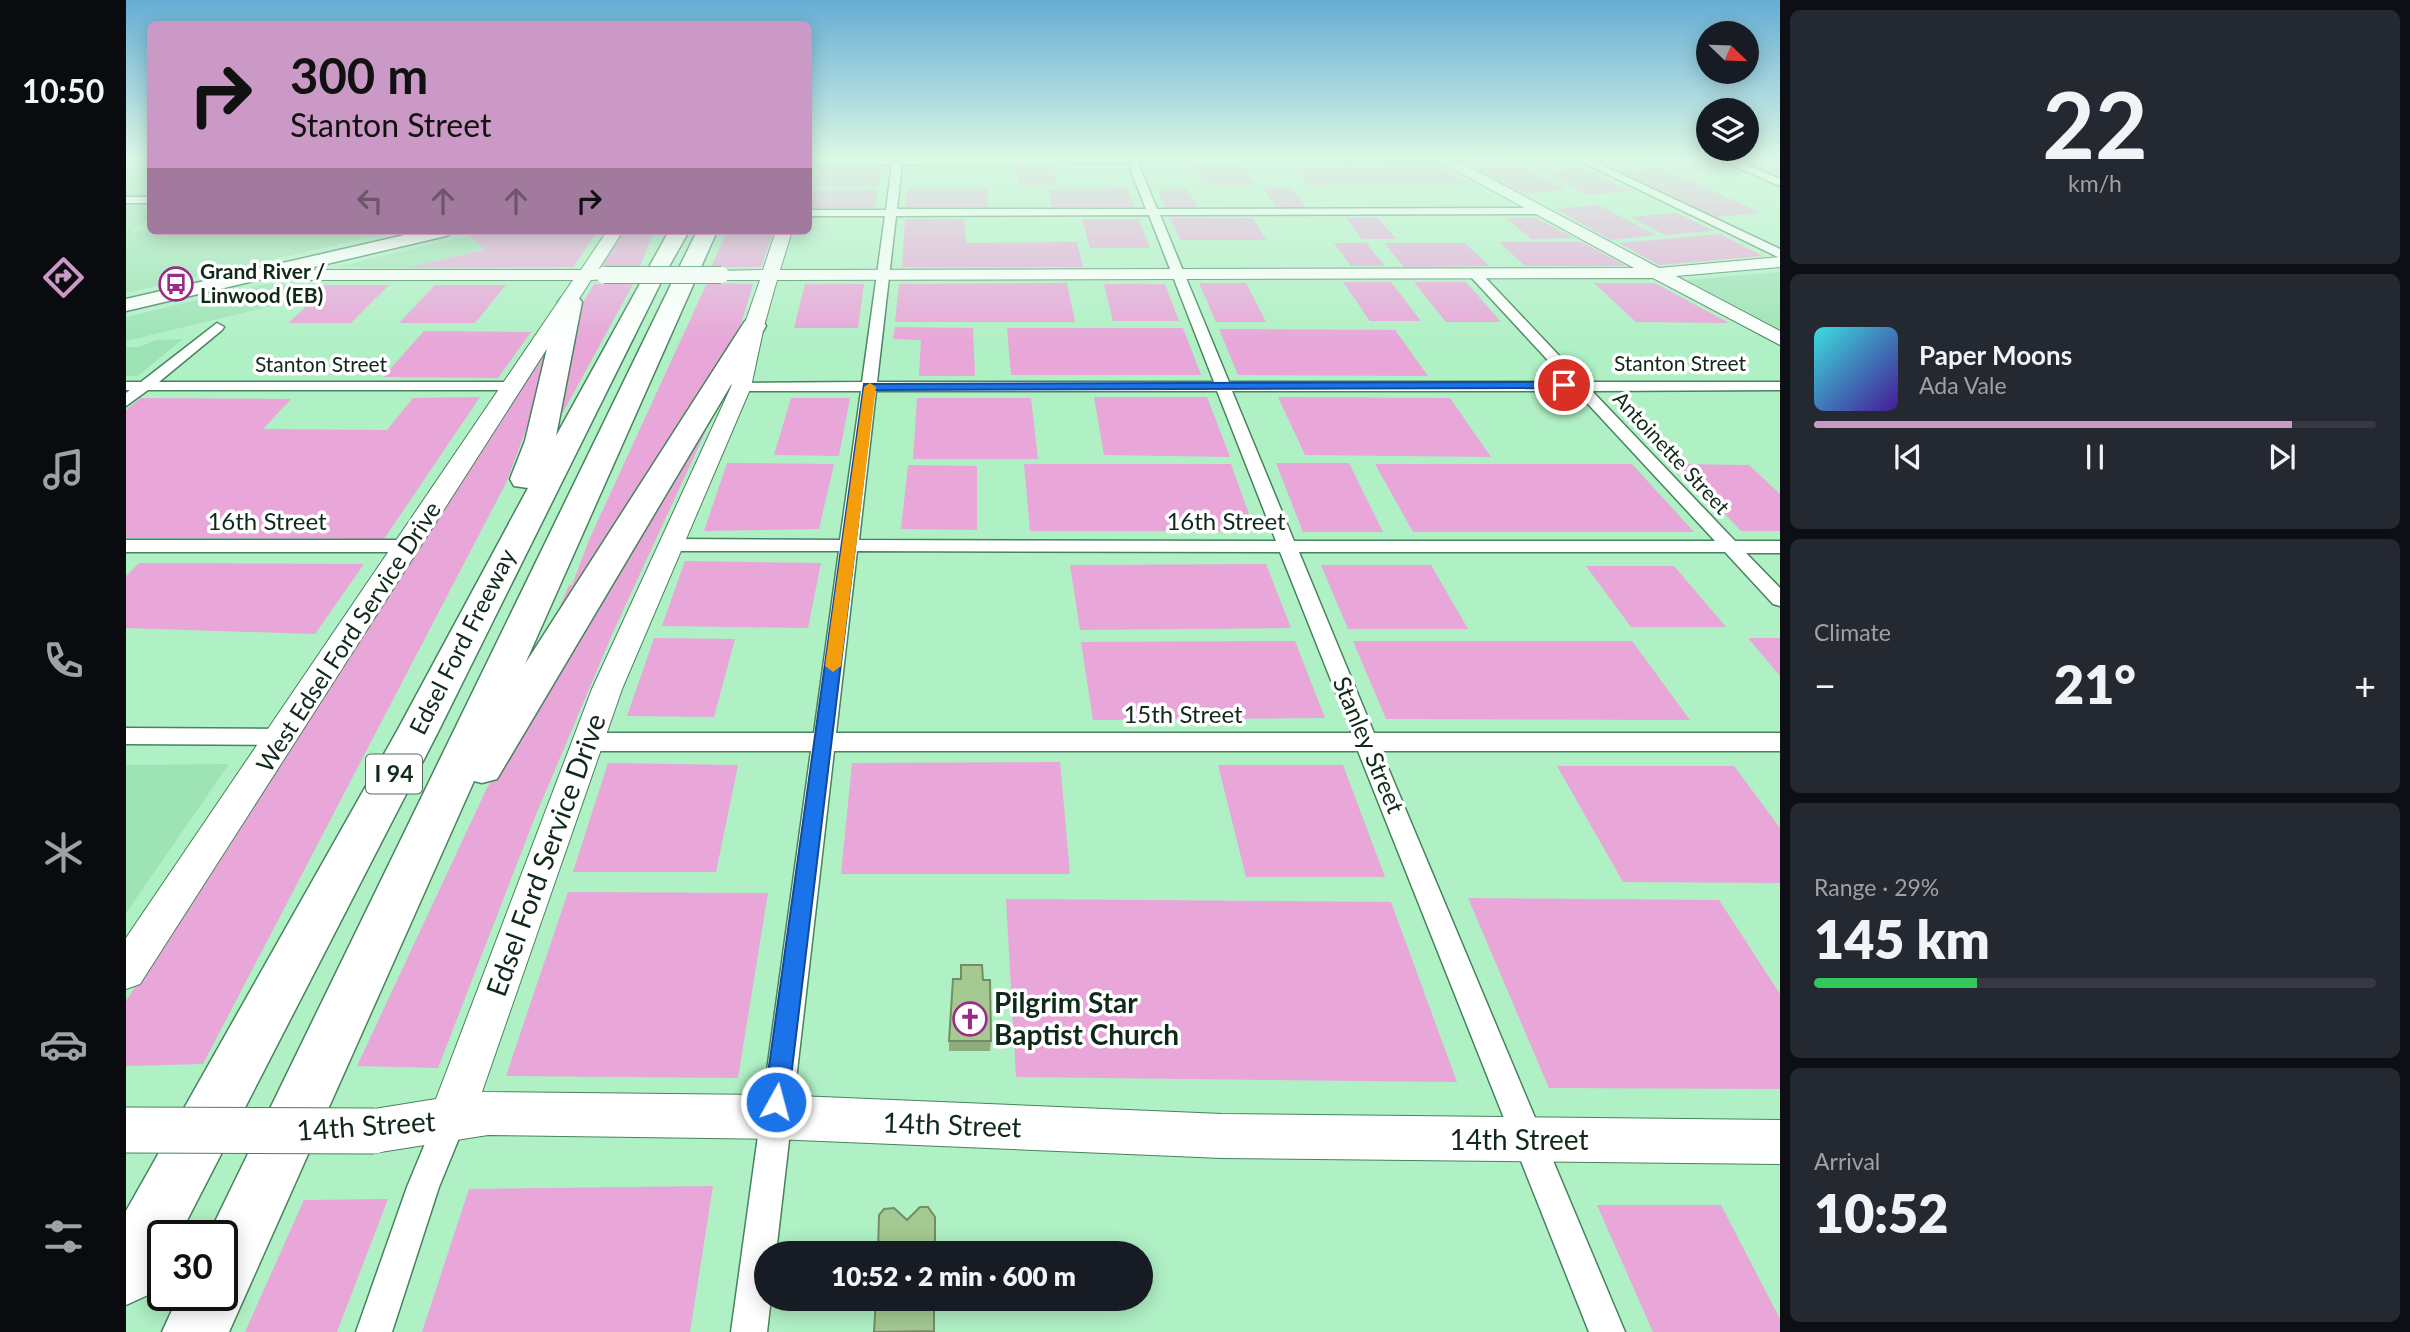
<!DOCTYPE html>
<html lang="en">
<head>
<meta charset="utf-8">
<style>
	:root { --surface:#171b24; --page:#242831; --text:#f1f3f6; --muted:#9ea1a6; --line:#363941; --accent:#ca99c5 }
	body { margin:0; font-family:Lato,sans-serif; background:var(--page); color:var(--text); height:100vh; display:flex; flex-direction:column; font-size:26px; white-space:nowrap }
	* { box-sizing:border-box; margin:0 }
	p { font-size:23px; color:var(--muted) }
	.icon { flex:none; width:38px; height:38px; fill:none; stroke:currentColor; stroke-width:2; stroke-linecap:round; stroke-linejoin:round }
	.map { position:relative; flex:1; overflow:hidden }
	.side { display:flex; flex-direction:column; gap:10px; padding:10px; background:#0d0f14; width:630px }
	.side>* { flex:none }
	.banner { position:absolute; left:21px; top:21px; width:665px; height:214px; border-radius:10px; box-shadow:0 4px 18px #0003; background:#ca99c5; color:#111; overflow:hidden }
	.needle { width:46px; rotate:113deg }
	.buttons { position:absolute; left:1570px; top:21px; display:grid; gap:14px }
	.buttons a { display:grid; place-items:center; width:63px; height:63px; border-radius:50%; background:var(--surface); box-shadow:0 4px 18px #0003; font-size:35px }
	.speed { position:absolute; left:21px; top:1220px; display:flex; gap:14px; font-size:35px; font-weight:700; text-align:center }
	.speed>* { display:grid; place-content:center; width:91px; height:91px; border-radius:50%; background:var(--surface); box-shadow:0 4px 18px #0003; line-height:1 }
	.speed .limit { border:4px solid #111; border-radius:10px; background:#fff; color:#111 }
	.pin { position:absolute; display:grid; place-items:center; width:60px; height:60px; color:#fff; margin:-30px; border:4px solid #fff; border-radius:50%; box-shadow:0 2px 7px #0007 }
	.me { position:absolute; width:77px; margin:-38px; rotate:7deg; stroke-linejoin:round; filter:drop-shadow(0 0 5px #0008) }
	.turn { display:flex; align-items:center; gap:24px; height:147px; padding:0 28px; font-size:32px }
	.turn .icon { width:91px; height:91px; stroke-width:2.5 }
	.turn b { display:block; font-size:49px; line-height:60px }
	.lanes { display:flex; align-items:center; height:66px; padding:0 28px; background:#0003; justify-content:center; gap:35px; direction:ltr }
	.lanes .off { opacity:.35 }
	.big { font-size:52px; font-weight:800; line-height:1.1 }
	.side .widget { flex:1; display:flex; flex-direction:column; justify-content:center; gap:10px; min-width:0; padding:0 24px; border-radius:10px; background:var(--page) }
	.side .dial { align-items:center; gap:0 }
	.dial b { font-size:91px; line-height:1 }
	.song { display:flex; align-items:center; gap:21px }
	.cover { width:84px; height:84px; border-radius:10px; background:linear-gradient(135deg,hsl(180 70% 55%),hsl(260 70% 35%)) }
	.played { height:7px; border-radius:4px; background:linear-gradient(90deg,var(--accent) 85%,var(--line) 85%) }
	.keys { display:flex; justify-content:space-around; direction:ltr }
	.heat { display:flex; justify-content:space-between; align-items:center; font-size:38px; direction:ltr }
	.charge { height:10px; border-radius:5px; background:linear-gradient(90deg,#34c759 29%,var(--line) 0) }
	.trip { position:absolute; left:628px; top:1241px; width:399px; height:70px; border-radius:35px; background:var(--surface); box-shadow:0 4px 18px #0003; font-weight:800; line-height:70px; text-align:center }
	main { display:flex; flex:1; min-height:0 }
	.dock { display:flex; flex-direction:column; width:126px; justify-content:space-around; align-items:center; background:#090b0e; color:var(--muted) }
	.dock .icon { width:49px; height:49px }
	.dock .current { color:var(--accent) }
	.dock b { font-size:32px; color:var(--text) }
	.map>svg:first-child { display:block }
	.built { fill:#9de3b5 }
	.green { fill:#e8a6d9 }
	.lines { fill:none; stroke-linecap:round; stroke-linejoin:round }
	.street-casing { stroke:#47835e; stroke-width:3 }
	.secondary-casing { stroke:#47835e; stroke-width:2 }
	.primary-casing { stroke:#47835e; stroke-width:3 }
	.highway-casing { stroke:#47835e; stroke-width:3 }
	.street { fill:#fff; fill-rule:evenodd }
	.secondary { fill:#fff; fill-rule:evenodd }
	.primary { fill:#fff; fill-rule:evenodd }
	.highway { fill:#fff; fill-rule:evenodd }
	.secondary-bridge-far1-casing { stroke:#47835e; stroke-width:18; stroke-linecap:butt }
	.secondary-bridge-casing { stroke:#47835e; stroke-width:47; stroke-linecap:butt }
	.secondary-bridge-far1 { stroke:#fff; stroke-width:16 }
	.secondary-bridge { stroke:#fff; stroke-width:45 }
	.wall { fill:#8dad7d }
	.building { fill:#a4c991; stroke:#738d66; stroke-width:2 }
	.route { fill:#1a73e8; stroke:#114b97; stroke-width:2 }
	.slow { fill:#f59e0b }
	.labels { text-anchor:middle; stroke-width:7; stroke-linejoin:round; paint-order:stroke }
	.far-poi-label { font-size:21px; font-weight:bold; fill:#10291a; stroke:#fff; text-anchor:start }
	.far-street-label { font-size:21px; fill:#10291a; stroke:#fff }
	.shield { fill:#fff; stroke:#58695f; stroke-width:2 }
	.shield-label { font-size:23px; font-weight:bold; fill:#10291a }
	.street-label { font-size:24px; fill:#10291a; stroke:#fff }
	.near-street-label { font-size:28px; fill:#10291a; stroke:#fff }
	.near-poi-label { font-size:28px; font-weight:bold; fill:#10291a; stroke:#fff; text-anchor:start }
</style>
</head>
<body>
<main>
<nav class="dock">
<b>10:50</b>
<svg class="icon current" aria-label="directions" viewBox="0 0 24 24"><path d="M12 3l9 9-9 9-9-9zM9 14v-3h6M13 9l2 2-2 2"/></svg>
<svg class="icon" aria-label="music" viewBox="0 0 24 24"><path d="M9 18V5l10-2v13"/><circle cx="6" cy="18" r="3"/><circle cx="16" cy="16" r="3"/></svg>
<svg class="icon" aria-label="phone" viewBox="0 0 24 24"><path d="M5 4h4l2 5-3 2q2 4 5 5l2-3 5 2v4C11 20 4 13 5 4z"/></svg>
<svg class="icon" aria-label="climate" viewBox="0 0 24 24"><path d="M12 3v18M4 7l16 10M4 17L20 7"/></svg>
<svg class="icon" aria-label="car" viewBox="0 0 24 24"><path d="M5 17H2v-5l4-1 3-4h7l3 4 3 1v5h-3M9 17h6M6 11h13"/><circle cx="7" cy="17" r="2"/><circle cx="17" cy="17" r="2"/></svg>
<svg class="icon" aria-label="filters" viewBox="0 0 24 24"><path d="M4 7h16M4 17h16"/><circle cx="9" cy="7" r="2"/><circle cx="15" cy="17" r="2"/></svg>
</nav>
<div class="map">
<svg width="1654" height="1332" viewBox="0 0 1654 1332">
	<rect width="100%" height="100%" fill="#b0f0c5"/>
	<g class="built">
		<rect x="0" y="157" width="24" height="38"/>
		<path d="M0,205h24v13l-19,13h267l-272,62z"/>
		<path d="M343,236l17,12 -79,20 -72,-1z"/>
		<path d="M1654,272v57l-93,-49z"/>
		<path d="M140,284l55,1 -18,16 -19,2 -158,38v-24z"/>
		<path d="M57,339l-45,37h-12v-29h13l17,-7z"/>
		<path d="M103,764l-103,149v-148z"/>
	</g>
	<g class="green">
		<path d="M1377,157l64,33 -44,4 -66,-35z"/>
		<path d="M1523,157h55l26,12 -49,3z"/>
		<path d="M1606,157h48v20z"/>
		<path d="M1310,164l36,20 -165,1 -16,-20z"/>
		<path d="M926,165l5,20h-38l-4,-19z"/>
		<path d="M1066,165h53l13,20h-55z"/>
		<path d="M694,166h62l-3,20h-65z"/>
		<path d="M1457,167l49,24 -44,4 -47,-24z"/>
		<path d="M1535,167l100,46 -45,4 -98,-46z"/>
		<path d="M1001,188l8,19h-83l-4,-18z"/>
		<path d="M1137,188h29l14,19h-30z"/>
		<path d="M752,189l-3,19h-66l5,-18z"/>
		<path d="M781,189h80l1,18h-83z"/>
		<path d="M1031,189h31l9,18h-32z"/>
		<path d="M1472,205l58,30 -45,5 -56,-31z"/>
		<path d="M1551,213l37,18 -49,4 -35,-18z"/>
		<path d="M1410,217v1l38,20 -43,1 -25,-21z"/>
		<path d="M1044,218h83l13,22h-86z"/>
		<path d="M1220,218h32l18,21h-34z"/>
		<path d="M779,219h59l2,24 111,-1 6,25h-181z"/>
		<path d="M956,219h57l11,29h-60z"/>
		<path d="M363,231h109l-25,36 -166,1 78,-19 -16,-13z"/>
		<path d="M498,231h30l-14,36h-39z"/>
		<path d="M601,231h47l-13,36h-50z"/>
		<path d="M1594,234l43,22 -104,9 -40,-22z"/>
		<path d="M1373,242h83l44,24h-101z"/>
		<path d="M1208,243h32l19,23h-34z"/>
		<path d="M1258,243h81l24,23 -85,1z"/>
		<path d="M1217,282h48l30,39h-51z"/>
		<path d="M1288,282h52l35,40h-55z"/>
		<path d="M581,283l46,1 -13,43 -190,303 19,-45h3l17,-45z"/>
		<path d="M941,283l8,39h-180l4,-38z"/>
		<path d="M1073,283h47l20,39h-50z"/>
		<path d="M1468,283h61l74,40 -93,-1z"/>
		<path d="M468,284h39l-90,165 32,-133z"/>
		<path d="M679,284h59l-6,44h-64z"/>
		<path d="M978,284h61l14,37h-66z"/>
		<path d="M195,285h68l-38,38h-63l17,-15 -2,-7z"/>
		<path d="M309,285h71l-31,38h-76z"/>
		<path d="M769,327l78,1 2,48h-56l2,-36 -28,-1z"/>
		<path d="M881,328h176l18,47h-190z"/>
		<path d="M1093,329l176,1 33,46 -190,-1z"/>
		<path d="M298,331l107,1 -33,46 -115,-1z"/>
		<path d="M423,345l-9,47 -34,91 -303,581 -77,2v-65z"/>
		<path d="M596,396l-108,234 -79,187 -97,251 -81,-2 130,-278z"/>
		<path d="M354,397l-96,142 -258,-1v-128l15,-12 150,1 -28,30 124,1 26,-32z"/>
		<path d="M968,397h113l23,60 -126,-2z"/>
		<path d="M1152,397l172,1 41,59 -186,-2z"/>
		<path d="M665,398h59l-11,58 -65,-1z"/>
		<path d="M791,398h114l7,61h-125z"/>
		<path d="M601,463l107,1 -15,65 -115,2z"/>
		<path d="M1150,463h73l34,69h-80z"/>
		<path d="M898,464h207l24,67h-225z"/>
		<path d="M1249,464h257l62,68h-281z"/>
		<path d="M1551,464l72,1 31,29v37h-39z"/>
		<path d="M782,465l69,1v64l-76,-1z"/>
		<path d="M559,561l136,2 -13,65 -146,-2z"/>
		<path d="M13,563l225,1 -49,70 -189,-6v-52z"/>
		<path d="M1140,564l25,64 -211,2 -10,-65z"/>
		<path d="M1195,565h110l37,64h-120z"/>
		<path d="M1460,566h88l52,61h-95z"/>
		<path d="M528,638l81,1 -21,78 -87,-1z"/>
		<path d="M1622,638h32v38z"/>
		<path d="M1169,641l30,77 -232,2 -12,-78z"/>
		<path d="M1227,641h279l58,79 -304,-1z"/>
		<path d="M934,762l10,112h-229l11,-111z"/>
		<path d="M482,763l130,2 -22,107h-143z"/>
		<path d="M1092,765h125l42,112h-139z"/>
		<path d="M1431,766h177l46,62v55l-157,-1z"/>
		<path d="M442,892l200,1 -30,185 -232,-2z"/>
		<path d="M1342,898l251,2 61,94v95l-231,-1z"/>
		<path d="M880,899l385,3 66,180 -441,-5z"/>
		<path d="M587,1186l-23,146h-268l47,-143z"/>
		<path d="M262,1199l-51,133h-92l59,-132z"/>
		<path d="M1471,1205h124l59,114v13h-127z"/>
	</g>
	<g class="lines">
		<defs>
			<g id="street">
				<path d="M1321,157l-1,4 -3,1 -305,1 19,46 384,-1 5,3 -5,3 -381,1 69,167h339l-98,-106 -2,-3 6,-4 4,1 106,112h196v8l-188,1 143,150h45v12h-34l34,35v18l-7,-2 -48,-52h-426l75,181h406v18h-399l244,581h-36l-231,-581h-524l-58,502h-10v45h5l-4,34h-36l80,-581h-225l-8,-3 -3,-6 3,-6 8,-3h228l25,-182h-167l-9,-6 9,-6 168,1 21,-149h-120l-7,-4 7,-4 121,-1 23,-166h-77v-6h78l6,-46h-84v-6zM1002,163l18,46h-249l5,-45zM1023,215l65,167h-337l19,-166zM750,391h341l59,150 -417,-1zM1106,391h344l139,150h-421zM731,551l423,1 72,181h-516z"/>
				<path d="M1446,157h13l195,92v9z"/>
				<path d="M1588,157h14l52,22v7z"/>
				<rect x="0" y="197" width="24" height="6"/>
				<path d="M91,323l7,4 -2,3 -63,52h356l7,4 -7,4h-367l-22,16v-13l4,-3h-4v-8h15z"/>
				<path d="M0,540h282l9,6 -9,6h-282z"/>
				<path d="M0,728l157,1 8,2 3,6 -3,6 -8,2 -157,-1z"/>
				<path d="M324,1105l11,5 5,11 -27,66 -47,145h-36l51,-145 32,-77z"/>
			</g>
			<g id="secondary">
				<path d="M1306,157h18l209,111 121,-11v10l-104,9 104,55v14l-127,-67 -876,2 -13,46 -13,61 -129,302 -140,403 292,3 448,19 558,6v44l-558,-6 -448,-19 -286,-4 -114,18 -16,-6 -6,-16 6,-16 16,-6 62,-10 156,-410 139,-302 13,-61 16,-46h-39l-6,-1 -3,-4 3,-4 48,-1 13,-39h16l-12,39 854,-2z"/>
				<path d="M481,231h16l-25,39 10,1 3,4 -3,4 -17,1 -451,704 -14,5v-51l447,-658h-276l-22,-7 -3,-4 9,-5 18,6h282z"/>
			</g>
			<path id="primary" d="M296,231h33l-9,5 -320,75v-12z"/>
			<g id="highway">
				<path d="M543,231h20l-22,39 -230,464 -258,502h-16v31l-15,28 -22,10v-94l271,-480 131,-243 -14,-2 -4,-7 15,-38 33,-139 4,-5h16l4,5 -26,134z"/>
				<path d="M571,231h20l-192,433 220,-343 9,-2 9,2 3,5 -269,453 -15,4 -8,-2 -245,551h-67l17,-37h43v-59h-14z"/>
			</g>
		</defs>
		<use href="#street" class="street-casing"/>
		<use href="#secondary" class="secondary-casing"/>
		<use href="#primary" class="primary-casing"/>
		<use href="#highway" class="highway-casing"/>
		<use href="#street" class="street"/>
		<use href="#secondary" class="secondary"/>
		<use href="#primary" class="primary"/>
		<use href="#highway" class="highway"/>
		<defs>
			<path id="secondary-bridge-far1" d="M478,275h117"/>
			<path id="secondary-bridge" d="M0,1130l248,1"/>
		</defs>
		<use href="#secondary-bridge-far1" class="secondary-bridge-far1-casing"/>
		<use href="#secondary-bridge" class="secondary-bridge-casing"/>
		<use href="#secondary-bridge-far1" class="secondary-bridge-far1"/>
		<use href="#secondary-bridge" class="secondary-bridge"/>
	</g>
	<path class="wall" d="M857,980l8,61 -1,10h-41v-10z"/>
	<g class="building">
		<path d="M835,965h21l1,15h7l1,61h-42l4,-62h8z"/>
		<path d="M794,1207h8l7,10v36h-57l1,-38 5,-6 10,-1 13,12z"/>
		<path d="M750,1298h58v33l-60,1z"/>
	</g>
	<linearGradient id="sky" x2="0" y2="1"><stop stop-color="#66add5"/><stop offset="0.46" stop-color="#dbf8e5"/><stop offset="1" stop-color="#dbf8e5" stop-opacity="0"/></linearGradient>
	<rect width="1654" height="344" fill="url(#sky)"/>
	<path class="route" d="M1438,382l4,1v5l-694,2 -86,712 -4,8 -8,3 -8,-3 -4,-8 100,-718z"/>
	<path class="slow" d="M744,383l6,4 -35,279 -8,6 -8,-6 39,-279z"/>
	<defs>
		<symbol id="bus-ring" viewBox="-11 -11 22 22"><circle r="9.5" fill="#fff" stroke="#9b2b89" stroke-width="1.5"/><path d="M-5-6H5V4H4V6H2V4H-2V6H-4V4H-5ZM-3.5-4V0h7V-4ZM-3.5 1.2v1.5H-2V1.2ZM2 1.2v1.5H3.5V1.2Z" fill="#9b2b89"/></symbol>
		<symbol id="church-ring" viewBox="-11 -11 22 22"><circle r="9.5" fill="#fff" stroke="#9b2b89" stroke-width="1.5"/><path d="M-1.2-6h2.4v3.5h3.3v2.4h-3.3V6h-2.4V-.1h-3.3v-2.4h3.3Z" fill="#9b2b89"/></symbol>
	</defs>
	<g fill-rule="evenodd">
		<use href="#bus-ring" x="31" y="265" width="38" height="38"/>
		<use href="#church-ring" x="825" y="1000" width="38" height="38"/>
	</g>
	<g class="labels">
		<g class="far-poi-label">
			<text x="74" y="279">Grand River /<tspan x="74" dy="24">Linwood (EB)</tspan></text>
		</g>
		<g class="far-street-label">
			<text x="1554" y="371">Stanton Street</text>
			<text x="195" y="372">Stanton Street</text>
			<text transform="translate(1545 453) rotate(47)" y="7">Antoinette Street</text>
		</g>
		<rect class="shield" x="240" y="754.5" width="56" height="39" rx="5"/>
		<g class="shield-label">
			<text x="268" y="782">I 94</text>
		</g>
		<g class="street-label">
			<text x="141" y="530">16th Street</text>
			<text x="1100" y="530">16th Street</text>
			<text transform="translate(223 637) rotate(-57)" y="8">West Edsel Ford Service Drive</text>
			<text transform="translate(337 642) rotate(-63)" y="8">Edsel Ford Freeway</text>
			<text x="1057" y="723">15th Street</text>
			<text transform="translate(1242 745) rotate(67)" y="8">Stanley Street</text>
		</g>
		<g class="near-street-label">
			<text transform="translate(420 855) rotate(-70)" y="10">Edsel Ford Service Drive</text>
			<text transform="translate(826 1125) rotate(2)" y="10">14th Street</text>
			<text transform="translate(240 1126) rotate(-4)" y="10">14th Street</text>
			<text x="1393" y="1150">14th Street</text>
		</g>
		<g class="near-poi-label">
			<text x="868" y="1013">Pilgrim Star<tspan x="868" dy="32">Baptist Church</tspan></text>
		</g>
	</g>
</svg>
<div class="buttons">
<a><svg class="needle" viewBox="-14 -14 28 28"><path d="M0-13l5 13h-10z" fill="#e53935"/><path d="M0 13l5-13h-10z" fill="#9ea1a6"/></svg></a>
<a><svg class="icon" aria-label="layers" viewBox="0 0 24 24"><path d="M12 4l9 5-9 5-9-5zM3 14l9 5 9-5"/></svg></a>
</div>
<div class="speed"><div class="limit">30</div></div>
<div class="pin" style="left:1438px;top:385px;background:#d93025"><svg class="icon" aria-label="arrive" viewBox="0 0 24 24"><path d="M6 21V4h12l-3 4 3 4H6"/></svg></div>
<svg class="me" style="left:650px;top:1102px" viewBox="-20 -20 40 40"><circle r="17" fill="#1a73e8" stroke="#fff" stroke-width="3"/><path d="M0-11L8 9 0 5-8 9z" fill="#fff"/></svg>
<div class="trip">10:52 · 2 min · 600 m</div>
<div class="banner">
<div class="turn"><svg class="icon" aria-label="right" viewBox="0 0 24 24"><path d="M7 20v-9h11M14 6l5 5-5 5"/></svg><div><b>300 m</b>Stanton Street</div></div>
<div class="lanes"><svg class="icon off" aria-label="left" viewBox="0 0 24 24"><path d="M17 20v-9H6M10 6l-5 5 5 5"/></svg><svg class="icon off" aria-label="ahead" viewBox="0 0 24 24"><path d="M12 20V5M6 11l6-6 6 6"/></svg><svg class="icon off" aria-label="ahead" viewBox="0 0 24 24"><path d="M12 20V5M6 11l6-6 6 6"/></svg><svg class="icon" aria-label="right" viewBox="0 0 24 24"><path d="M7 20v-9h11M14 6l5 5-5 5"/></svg></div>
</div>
</div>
<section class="side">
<div class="widget dial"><b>22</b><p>km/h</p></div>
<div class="widget">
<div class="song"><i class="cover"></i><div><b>Paper Moons</b><p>Ada Vale</p></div></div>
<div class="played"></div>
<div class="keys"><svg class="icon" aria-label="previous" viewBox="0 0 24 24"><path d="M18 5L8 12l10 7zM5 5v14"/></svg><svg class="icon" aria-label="pause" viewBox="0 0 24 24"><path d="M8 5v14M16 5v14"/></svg><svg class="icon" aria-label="next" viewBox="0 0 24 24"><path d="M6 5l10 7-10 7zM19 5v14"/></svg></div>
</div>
<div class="widget"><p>Climate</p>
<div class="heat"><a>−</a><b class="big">21°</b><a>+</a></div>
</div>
<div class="widget"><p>Range · 29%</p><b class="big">145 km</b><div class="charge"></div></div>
<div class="widget"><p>Arrival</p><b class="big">10:52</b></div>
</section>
</main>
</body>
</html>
